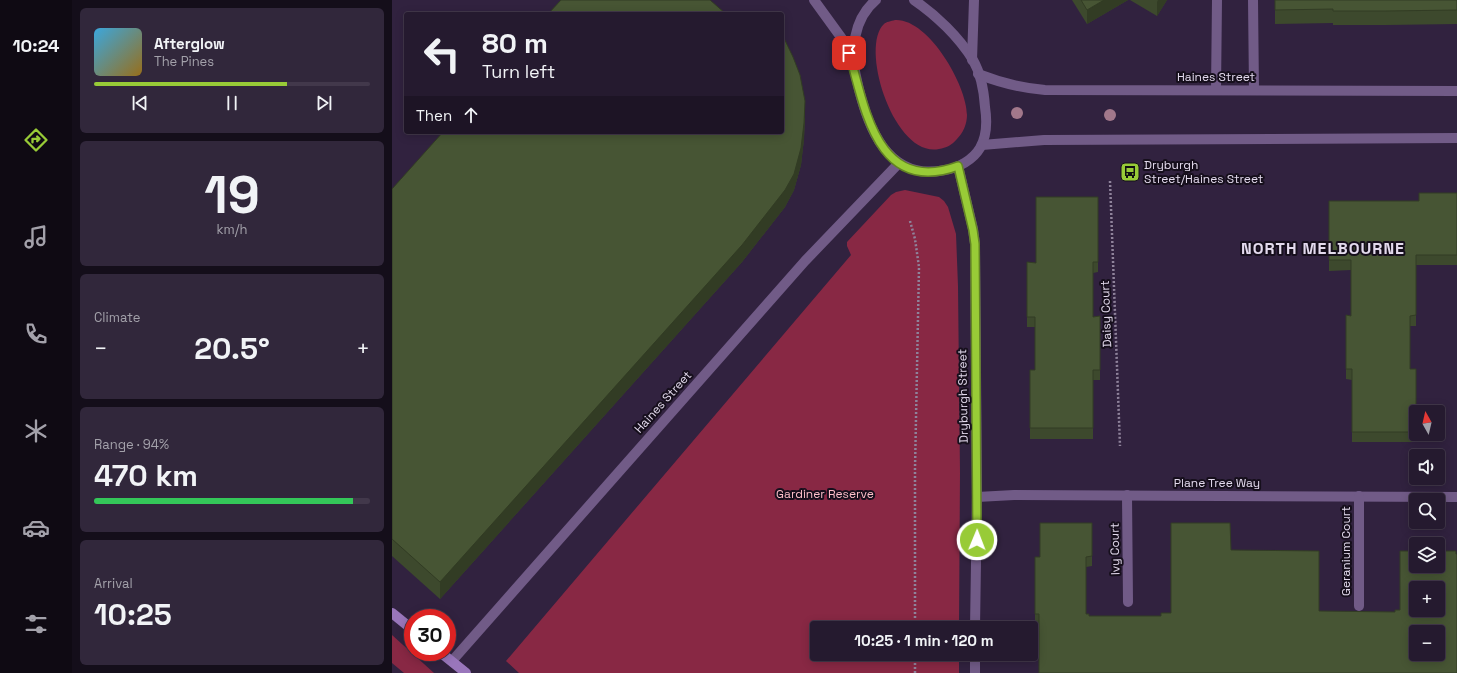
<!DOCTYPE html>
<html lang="en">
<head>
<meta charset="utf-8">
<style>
	:root { --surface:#251a2f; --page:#31273b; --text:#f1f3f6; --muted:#a3a1aa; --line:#42384b; --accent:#98cb37 }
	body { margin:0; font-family:"Space Grotesk",sans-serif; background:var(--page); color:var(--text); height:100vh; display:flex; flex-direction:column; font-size:15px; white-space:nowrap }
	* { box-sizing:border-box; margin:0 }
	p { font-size:13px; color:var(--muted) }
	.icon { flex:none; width:22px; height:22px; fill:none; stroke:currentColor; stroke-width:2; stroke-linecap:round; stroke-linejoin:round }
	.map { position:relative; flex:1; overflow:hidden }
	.side { display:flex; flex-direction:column; gap:8px; padding:8px; background:#140e1a; width:320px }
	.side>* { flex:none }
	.top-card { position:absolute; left:12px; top:12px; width:380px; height:122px; border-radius:4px; box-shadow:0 2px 10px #0003,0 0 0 1px var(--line); background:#251a2f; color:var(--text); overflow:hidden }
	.needle { width:26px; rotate:352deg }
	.tools { position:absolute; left:1017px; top:405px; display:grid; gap:8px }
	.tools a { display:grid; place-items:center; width:36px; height:36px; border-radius:4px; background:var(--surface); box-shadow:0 2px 10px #0003,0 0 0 1px var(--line); font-size:20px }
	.speed { position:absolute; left:12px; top:609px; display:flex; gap:8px; font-size:20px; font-weight:700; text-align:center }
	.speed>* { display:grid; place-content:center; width:52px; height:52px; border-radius:50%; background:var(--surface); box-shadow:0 2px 10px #0003,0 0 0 1px var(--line); line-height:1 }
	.speed .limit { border:6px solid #d22; background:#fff; color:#111 }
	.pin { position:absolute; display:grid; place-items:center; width:34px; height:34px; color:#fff; margin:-17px; border-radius:8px; box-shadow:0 2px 6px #0006 }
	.me { position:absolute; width:44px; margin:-22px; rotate:1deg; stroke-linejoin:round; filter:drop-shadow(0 0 3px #0008) }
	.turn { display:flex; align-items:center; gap:14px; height:84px; padding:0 12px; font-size:18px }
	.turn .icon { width:52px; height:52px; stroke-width:2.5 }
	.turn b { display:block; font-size:28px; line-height:34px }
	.then { display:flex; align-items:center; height:38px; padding:0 12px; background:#0003; gap:8px; font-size:15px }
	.big { font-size:30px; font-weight:800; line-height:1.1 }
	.side .card { flex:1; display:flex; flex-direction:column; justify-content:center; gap:6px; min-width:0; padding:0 14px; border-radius:6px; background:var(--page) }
	.side .dial { align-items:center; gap:0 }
	.dial b { font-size:52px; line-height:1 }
	.song { display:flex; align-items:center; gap:12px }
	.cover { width:48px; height:48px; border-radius:6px; background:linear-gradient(135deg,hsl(200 70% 55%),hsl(40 70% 35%)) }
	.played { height:4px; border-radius:2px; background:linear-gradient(90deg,var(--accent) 70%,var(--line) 70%) }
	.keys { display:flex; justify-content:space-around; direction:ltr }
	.heat { display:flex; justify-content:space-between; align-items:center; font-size:22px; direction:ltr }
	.charge { height:6px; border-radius:3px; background:linear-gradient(90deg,#34c759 94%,var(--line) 0) }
	.trip { position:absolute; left:418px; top:621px; width:228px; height:40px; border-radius:4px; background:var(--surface); box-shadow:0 2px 10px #0003,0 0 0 1px var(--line); font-weight:800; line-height:40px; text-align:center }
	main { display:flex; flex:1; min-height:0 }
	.menu { display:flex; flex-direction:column; width:72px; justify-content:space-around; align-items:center; background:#0f0a13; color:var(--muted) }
	.menu .icon { width:28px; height:28px }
	.menu .current { color:var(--accent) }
	.menu b { font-size:18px; color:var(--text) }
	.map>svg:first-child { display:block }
	.green { fill:#882844 }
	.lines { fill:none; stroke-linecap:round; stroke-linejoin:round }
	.path { stroke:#8f839b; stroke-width:2.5; stroke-dasharray:2 2; stroke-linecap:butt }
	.service { stroke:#715b87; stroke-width:10 }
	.minor { stroke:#715b87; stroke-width:10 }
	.secondary { stroke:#9976bb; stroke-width:10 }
	.tree { fill:#a2788b }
	.wall { fill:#3d492d }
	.shaded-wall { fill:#323c24 }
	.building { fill:#475534; stroke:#323c24; fill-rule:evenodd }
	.route-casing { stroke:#638424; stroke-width:10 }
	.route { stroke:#98cb37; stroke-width:7 }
	.labels { text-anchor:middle; stroke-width:4; stroke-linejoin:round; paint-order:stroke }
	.street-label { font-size:12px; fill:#e3daed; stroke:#160f1c }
	.poi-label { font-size:12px; fill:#e3daed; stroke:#160f1c; text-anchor:start }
	.park-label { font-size:12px; fill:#febec9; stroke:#160f1c }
	.district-label { font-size:16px; font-weight:bold; letter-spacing:1px; fill:#e3daed; stroke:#160f1c }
</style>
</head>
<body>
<main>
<nav class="menu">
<b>10:24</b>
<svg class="icon current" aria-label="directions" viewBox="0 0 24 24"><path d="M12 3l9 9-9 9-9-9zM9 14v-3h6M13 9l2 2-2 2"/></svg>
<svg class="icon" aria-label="music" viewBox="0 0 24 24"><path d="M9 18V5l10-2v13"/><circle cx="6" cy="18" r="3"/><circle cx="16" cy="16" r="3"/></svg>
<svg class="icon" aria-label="phone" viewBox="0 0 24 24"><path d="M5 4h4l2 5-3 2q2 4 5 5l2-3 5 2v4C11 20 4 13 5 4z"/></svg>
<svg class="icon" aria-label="climate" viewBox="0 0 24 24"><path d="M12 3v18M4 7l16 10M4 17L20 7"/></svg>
<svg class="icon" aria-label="car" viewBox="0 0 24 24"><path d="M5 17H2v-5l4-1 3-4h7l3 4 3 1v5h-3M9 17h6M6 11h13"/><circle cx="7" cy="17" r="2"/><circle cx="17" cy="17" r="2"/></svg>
<svg class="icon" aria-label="filters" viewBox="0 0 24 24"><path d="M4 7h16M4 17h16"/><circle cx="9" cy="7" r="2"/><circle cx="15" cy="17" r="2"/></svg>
</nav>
<section class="side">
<div class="card">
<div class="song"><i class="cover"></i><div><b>Afterglow</b><p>The Pines</p></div></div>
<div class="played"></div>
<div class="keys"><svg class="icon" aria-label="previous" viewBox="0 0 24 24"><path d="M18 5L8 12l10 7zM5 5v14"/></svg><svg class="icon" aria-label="pause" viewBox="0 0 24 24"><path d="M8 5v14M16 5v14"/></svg><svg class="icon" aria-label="next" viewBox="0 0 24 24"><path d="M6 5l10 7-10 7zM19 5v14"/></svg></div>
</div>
<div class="card dial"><b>19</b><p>km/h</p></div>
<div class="card"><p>Climate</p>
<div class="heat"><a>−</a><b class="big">20.5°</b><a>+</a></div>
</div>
<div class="card"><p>Range · 94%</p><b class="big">470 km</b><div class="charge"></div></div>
<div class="card"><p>Arrival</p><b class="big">10:25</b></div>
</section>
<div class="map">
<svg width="1065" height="673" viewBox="0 0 1065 673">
	<rect width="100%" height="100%" fill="#31223f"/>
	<g class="green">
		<path d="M503,20c33,-2 72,65 72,95 0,9 -4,18 -10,24 -5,6 -11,9 -18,10 -45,9 -80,-102 -55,-125 2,-2 7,-3 11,-4z"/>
		<path d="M513,190l34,7 5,4 4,6 8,27 2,52 2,187 -1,155h-142v26h142v19h-440l-13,-12 345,-406 -4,-9v-4l44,-47 5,-3z"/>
		<path d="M0,635l42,38h-30l-12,-10z"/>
	</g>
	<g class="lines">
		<g class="path">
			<path d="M718,181l10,265"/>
			<path d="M518,221l5,18 4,28 -4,202v159"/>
			<path d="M523,673v-19"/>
		</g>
		<g class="service">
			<path d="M861,0l1,90"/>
			<path d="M824,90l1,-90"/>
		</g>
		<g class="minor">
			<path d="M422,0l29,40 8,21"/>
			<path d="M484,0c-23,19 -26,52 -19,81 10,45 30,101 88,89 13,-2 28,-10 35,-22 7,-12 7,-28 5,-41 -1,-15 -4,-33 -12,-47 -14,-23 -37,-45 -59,-60"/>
			<path d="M580,60l2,-60"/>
			<path d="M586,74c23,9 42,14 67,16l412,1"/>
			<path d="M590,145l62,-5 413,-2"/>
			<path d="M566,166l15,63 2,15 2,253 -2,131"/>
			<path d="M735,495l1,107"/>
			<path d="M585,497l37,-2 443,2"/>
			<path d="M967,606v-110"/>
			<path d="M60,661l353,-400 94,-98"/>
			<path d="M583,673v-19"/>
		</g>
		<g class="secondary">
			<path d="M0,613l21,17"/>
			<path d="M48,652l26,21"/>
		</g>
	</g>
	<g class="tree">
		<circle cx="625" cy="113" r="6"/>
		<circle cx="718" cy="115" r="6"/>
	</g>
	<g class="wall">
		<path d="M680,0h56l-41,24z"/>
		<path d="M738,0h37l-10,16z"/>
		<path d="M883,0h182v24l-71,1h-53v-2l-58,1z"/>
		<path d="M413,118l-1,21 -3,26 -7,25 -9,17 -43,55 -302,337 -48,-43v-367z"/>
		<path d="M1065,193v72h-41v61h-6v43h6v73h-64v-62l-6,-1v-64l5,1v-46l-22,1v-70h90z"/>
		<path d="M706,197v75l-5,1v44l7,-1v64h-7v59h-63v-69h5v-43h-8v-65l9,1z"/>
		<path d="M700,523v43l-6,1v47l3,2h72l10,-3 60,-63 88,61 138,62 -422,-49v-67h5z"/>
	</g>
	<g class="shaded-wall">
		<path d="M712,0h24l-41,24v-14z"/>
		<path d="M766,0h9l-10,16v-14z"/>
		<path d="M413,101l-1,38 -3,26 -7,25 -9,17 -43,55 -302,337v-17z"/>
	</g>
	<g class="building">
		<path d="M169,0h149l16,14h-178z"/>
		<path d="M689,0h23l-17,10z"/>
		<path d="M883,0h182v10l-71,1h-53v-2l-58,1z"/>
		<path d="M390,34l11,23 7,18 5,26 -1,22 -3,25 -7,26 -9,16 -43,55 -302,337 -48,-43v-350l51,-57h339z"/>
		<path d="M1027,193h38v62h-41v60l-6,1v53h6v63h-64v-63h-6v-54l5,1v-56h-22v-59h90z"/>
		<path d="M644,197h62v65h-5v55l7,-1v54h-7v58h-63v-58h5v-53h-8v-55l9,1z"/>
		<path d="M648,523h52v33l-6,1v57h3v2h72v-3h10v-90h59l1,27 88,1v60l76,1v-2h5v-59h16v15h22v-15h18v3h1v119h-418v-59h-4v-57h5zM1024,588h22v22h-22zM1024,632h22v22h-22z"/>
	</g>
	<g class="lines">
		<defs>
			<path id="route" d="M457,53c16,55 28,143 109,113l15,64 2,14 2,296"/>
		</defs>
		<use href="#route" class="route-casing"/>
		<use href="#route" class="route"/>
	</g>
	<defs>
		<symbol id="bus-square" viewBox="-11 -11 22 22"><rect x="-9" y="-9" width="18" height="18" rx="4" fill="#98cb37" stroke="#160f1c"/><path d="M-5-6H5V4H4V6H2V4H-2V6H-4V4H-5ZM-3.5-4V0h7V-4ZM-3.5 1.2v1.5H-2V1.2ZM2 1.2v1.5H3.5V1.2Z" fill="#111"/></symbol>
	</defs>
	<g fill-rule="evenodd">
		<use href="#bus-square" x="727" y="161" width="22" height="22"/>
	</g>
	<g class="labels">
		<g class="street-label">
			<text x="824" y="81">Haines Street</text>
			<text transform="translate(714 314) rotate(-92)" y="4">Daisy Court</text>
			<text transform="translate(571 396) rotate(-91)" y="4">Dryburgh Street</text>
			<text transform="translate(271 402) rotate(-48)" y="4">Haines Street</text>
			<text x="825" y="487">Plane Tree Way</text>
			<text transform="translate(723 549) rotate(-91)" y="4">Ivy Court</text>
			<text transform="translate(954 551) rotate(-90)" y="4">Geranium Court</text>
		</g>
		<g class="poi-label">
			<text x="752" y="169">Dryburgh<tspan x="752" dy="14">Street/Haines Street</tspan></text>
		</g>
		<g class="park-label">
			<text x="433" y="498">Gardiner Reserve</text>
		</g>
		<g class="district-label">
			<text x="931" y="254">NORTH MELBOURNE</text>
		</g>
	</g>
</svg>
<div class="tools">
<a><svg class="needle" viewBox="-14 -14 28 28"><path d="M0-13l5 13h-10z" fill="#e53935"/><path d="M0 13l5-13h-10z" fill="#a3a1aa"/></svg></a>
<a><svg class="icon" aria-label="sound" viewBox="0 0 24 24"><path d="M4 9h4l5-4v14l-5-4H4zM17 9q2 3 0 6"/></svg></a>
<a><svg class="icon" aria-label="search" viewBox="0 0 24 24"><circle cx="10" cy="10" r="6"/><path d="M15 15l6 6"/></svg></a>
<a><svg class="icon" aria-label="layers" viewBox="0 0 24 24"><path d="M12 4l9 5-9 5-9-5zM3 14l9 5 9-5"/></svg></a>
<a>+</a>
<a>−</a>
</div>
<div class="speed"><div class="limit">30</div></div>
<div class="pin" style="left:457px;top:53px;background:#d93025"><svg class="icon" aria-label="arrive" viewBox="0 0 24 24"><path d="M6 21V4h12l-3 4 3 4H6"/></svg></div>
<svg class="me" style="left:585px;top:540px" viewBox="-20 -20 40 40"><circle r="17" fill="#98cb37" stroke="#fff" stroke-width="3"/><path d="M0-11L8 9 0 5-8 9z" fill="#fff"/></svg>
<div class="trip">10:25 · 1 min · 120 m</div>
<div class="top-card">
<div class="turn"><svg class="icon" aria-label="left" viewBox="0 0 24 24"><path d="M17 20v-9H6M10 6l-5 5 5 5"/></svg><div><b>80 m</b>Turn left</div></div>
<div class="then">Then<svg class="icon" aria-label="ahead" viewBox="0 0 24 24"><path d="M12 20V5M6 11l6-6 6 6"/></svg></div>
</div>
</div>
</main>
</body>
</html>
